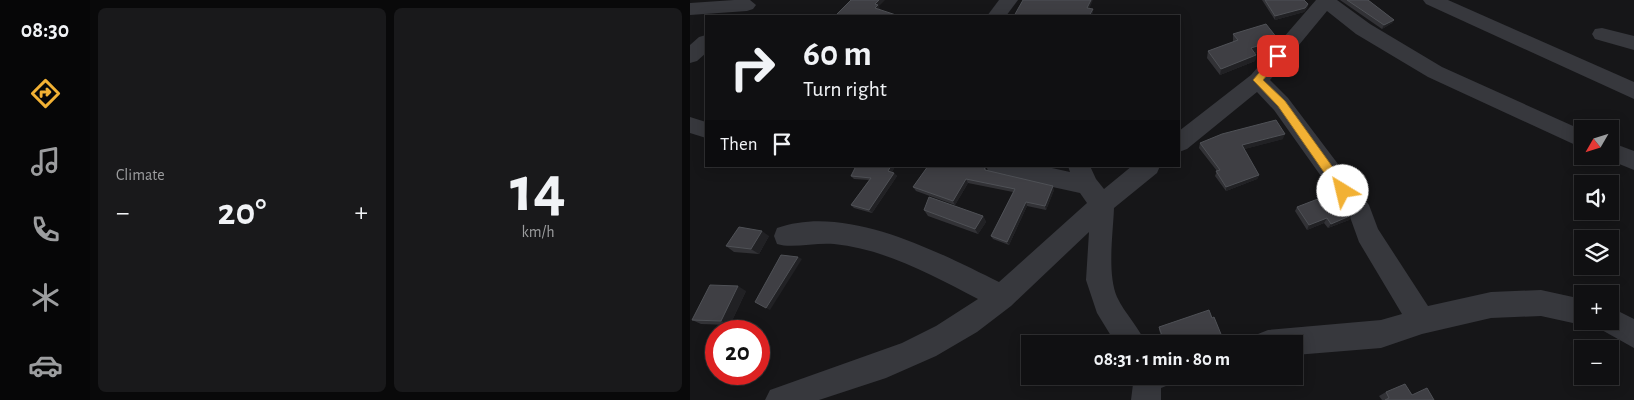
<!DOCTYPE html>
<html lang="en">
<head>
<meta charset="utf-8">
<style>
	:root { --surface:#101012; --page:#19191b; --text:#f1f3f6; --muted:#9c9d9f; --line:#303032; --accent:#f2b134 }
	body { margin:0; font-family:"Alegreya Sans",sans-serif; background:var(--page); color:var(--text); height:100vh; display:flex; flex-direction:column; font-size:19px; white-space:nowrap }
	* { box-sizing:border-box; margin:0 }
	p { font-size:16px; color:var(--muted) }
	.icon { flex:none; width:28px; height:28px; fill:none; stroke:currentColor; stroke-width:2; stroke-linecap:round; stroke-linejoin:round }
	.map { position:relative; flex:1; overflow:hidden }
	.side { display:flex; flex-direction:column; gap:8px; padding:8px; background:#09090a; width:600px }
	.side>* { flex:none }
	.banner { position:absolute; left:15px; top:15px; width:475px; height:152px; border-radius:0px; box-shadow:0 2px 12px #0003,0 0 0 1px var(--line); background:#101012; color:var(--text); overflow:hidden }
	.needle { width:32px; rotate:231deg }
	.controls { position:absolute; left:884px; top:120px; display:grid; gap:10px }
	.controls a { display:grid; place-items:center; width:45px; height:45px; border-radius:0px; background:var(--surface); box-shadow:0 2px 12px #0003,0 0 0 1px var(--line); font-size:25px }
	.speed { position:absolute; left:15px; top:320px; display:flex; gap:10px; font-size:25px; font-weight:700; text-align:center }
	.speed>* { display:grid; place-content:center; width:65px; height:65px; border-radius:50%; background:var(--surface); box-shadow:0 2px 12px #0003,0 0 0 1px var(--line); line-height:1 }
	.speed .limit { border:8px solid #d22; background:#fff; color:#111 }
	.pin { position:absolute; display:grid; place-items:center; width:42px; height:42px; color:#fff; margin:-21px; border-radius:10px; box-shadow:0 2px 8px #0006 }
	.me { position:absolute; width:55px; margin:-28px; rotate:324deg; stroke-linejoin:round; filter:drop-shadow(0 0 4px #0008) }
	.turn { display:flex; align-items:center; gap:18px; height:105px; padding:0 15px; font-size:22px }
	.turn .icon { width:65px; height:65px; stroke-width:2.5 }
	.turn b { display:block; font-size:35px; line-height:42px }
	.then { display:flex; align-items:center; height:48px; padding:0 15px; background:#0003; gap:10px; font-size:19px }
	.big { font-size:38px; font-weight:700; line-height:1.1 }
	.side .card { flex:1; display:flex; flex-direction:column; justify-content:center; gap:8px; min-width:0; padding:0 18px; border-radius:8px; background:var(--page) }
	.side .dial { align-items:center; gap:0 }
	.dial b { font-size:65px; line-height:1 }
	.heat { display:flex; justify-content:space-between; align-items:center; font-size:28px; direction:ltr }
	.side .tiles { flex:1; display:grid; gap:8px; grid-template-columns:repeat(2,1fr) }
	.trip { position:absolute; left:331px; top:335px; width:282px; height:50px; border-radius:0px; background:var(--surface); box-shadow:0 2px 12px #0003,0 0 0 1px var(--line); font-weight:700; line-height:50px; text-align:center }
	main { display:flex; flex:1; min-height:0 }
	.menu { display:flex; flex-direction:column; width:90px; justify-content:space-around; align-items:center; background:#060607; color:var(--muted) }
	.menu .icon { width:35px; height:35px }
	.menu .selected { color:var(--accent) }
	.menu b { font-size:22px; color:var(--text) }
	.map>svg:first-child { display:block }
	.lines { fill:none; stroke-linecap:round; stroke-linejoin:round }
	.minor { fill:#37383d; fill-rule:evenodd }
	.wall { fill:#323236 }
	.shaded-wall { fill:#212124 }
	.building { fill:#3f3f44; stroke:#4f5156 }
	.route { fill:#f2b134; stroke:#9d7322 }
</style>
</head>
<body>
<main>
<nav class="menu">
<b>08:30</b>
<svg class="icon selected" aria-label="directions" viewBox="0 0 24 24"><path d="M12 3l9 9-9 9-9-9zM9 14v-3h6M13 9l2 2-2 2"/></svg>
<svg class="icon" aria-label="music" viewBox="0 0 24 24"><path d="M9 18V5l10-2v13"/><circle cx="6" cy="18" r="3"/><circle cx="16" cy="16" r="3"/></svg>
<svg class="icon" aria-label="phone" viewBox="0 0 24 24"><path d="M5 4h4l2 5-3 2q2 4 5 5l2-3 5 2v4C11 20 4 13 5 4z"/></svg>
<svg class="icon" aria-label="climate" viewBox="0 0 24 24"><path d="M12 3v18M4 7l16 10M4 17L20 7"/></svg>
<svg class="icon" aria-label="car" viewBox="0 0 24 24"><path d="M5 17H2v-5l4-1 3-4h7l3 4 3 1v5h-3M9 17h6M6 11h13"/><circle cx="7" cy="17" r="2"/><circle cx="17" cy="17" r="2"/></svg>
</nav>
<section class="side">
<div class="tiles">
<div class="card"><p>Climate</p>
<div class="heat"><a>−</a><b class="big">20°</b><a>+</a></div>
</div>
<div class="card dial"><b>14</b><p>km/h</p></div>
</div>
</section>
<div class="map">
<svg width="944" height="400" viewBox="0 0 944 400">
	<rect width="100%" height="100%" fill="#161618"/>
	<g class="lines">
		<g class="minor">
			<path d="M44,0h16l6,5 -3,4 -6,2 -57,4v-12z"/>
			<path d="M309,0h19l-12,16h-19z"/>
			<path d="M626,0h21l33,24 72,43 140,63v18l-154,-71 -72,-43 -29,-23 -57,69 18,18 81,107 9,24 50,77 63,-14 50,-2 41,9v22h9l-9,4 -41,-9 -50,2 -69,16 -41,14 -86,7v-11h-41l4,-10 10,-4 113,-10 21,-6 -43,-72 -9,-25 -76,-107 -17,-18 -70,57 -8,3v-21l72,-56z"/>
			<path d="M733,0h25l186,82v17l-208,-95z"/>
			<path d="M912,28l32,8v14l-39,-11 -3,-5 3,-5z"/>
			<path d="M16,35v18l-9,8 -7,2v-18l9,-8z"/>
			<path d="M0,117l16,5v16l-16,-5z"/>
			<path d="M920,142l24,9v19l-32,-13 8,-1z"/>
			<path d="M296,166h57l27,6 -2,-6h22l6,13 8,10 28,-23h28l-3,7 -43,35c-1,27 -7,65 3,89 8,17 22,30 29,47h-30l-19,-31 -11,-33 3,-48 -78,74 -34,26 -41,24 -50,22 -67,22h-54l5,-10 132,-47 34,-17 42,-27c-44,-23 -93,-50 -144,-55 -17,-2 -42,5 -57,0l-3,-8 3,-8c69,-25 161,24 222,54l88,-79 -7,-10 -83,-18 -8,-2z"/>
			<path d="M920,307l24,12v29l-34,-19 -3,-8h13z"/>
			<path d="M444,376h36l-4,10 -5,2v12h-30z"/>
		</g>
	</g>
	<g class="wall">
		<path d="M572,0h42l4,4 -1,4 -3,4 -29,8z"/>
		<path d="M650,0h28l26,20 -2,3 -10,6z"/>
		<path d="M543,34l44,4 -2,6 -3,3 -17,6 1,2 -1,6 -35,14 -13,-17 1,-7 25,-9z"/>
		<path d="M593,139l-39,10 15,26 -2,4 -31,12 -11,-15 2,-5 -18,-23 1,-5z"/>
		<path d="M205,166l-3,6 5,4 -25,37 -18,-5 -3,-3 18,-25 -15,-1 -3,-3z"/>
		<path d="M238,166h57l1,4 68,20 -8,20 -19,-4 -18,39 -16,-6 -2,-3 22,-44 -45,-9 -13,22 -39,-14 -3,-4z"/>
		<path d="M607,207l55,8 -3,5 -21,8 -4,-5 -17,7 -12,-19z"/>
		<path d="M234,210l59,6 3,6 -8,12 -50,-18z"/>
		<path d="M79,236l-10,18 -25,-2 -8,-6z"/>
		<path d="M56,291l-16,34 -29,-1 -9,-4z"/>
		<path d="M522,318l13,26h-61l-5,-14v-3z"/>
		<path d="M696,392l26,3 22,5h-52l-3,-4z"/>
	</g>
	<g class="shaded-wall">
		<path d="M189,0h6l-6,6 1,3 -3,3 -2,-4v-4z"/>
		<path d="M401,0h2l-5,12 -1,-4z"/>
		<path d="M618,4l-1,4 -3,4 -29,8v-4z"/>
		<path d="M403,9v4l-2,3h-2z"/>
		<path d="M704,20l-2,3 -10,6 2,-4z"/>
		<path d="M587,38l-2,6 -3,3 -22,7 1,-6z"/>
		<path d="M566,55l-1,6 -35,14 1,-6z"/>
		<path d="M595,134l-2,5 -42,11 1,-5z"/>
		<path d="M201,166h4l-4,8 -3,-3z"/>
		<path d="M204,173l3,3 -25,37 -3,-3z"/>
		<path d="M569,175l-2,4 -31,12v-4z"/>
		<path d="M276,179l2,4 -13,22 -2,-4z"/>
		<path d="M363,186l1,4 -8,20 -1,-4z"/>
		<path d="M336,202l1,4 -18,39 -2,-3z"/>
		<path d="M662,215l-3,5 -21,8 3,-4z"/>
		<path d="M293,216l3,6 -8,12 -3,-5z"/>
		<path d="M637,218l-3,5 -17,7 2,-5z"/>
		<path d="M72,231l7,5 -10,18 -8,-5z"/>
		<path d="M108,257l4,2 -32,51 -4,-2z"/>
		<path d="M48,286l8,5 -16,34 -9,-4z"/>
	</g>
	<g class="building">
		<path d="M161,0h28l-4,4 3,1 -3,3 24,8h-56l-7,-1z"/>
		<path d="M333,0h68l-4,8 6,1 -4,7h-75z"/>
		<path d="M575,0h39l4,4 -3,4 -30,8z"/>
		<path d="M657,0h21l26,20 -10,5z"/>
		<path d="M576,24l11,14 -3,3 -23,7 5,7 -35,14 -13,-18 30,-11 -5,-6z"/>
		<path d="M586,120l9,14 -43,11 17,30 -33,12 -10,-16 4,-1 -20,-27 22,-9z"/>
		<path d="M166,166h35l-3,5 6,2 -25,37 -18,-5 20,-27 -20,-2z"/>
		<path d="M238,166h56l1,4 68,16 -8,20 -19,-4 -19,40 -16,-6 24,-47 -49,-10 -13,22 -40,-14z"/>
		<path d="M646,192l16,23 -21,9 -4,-6 -18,7 -12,-18z"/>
		<path d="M239,197l54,19 -8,13 -51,-19z"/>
		<path d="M49,227l23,4 -11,18 -25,-3z"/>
		<path d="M91,255l17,2 -32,51 -11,-6z"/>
		<path d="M20,285l28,1 -17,35 -29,-1z"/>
		<path d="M519,310l3,8 2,-1 11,27h-60l-6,-17z"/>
		<path d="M715,384l7,11 15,-7 7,12h-49l4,-2 -3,-6z"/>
	</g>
	<path class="route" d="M588,53l5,3 -20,24 22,21 62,86 1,4 -1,3h-8l-61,-88 -25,-26 22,-26z"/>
</svg>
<div class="controls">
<a><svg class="needle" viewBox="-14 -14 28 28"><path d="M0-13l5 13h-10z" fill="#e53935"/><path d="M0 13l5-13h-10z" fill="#9c9d9f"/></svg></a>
<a><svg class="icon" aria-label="sound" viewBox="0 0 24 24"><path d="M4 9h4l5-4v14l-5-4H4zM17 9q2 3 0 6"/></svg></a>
<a><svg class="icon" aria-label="layers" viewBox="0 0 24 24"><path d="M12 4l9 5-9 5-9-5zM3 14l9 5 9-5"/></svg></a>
<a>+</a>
<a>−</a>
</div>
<div class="speed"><div class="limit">20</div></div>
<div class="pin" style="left:588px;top:56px;background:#d93025"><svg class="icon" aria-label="arrive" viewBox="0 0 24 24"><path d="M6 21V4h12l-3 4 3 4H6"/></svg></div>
<svg class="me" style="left:653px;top:191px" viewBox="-20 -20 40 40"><circle r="19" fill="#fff"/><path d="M0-13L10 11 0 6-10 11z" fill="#f2b134"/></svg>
<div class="trip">08:31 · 1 min · 80 m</div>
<div class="banner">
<div class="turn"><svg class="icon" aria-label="right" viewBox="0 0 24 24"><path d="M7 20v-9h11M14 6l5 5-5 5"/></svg><div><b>60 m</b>Turn right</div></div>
<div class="then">Then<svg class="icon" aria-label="arrive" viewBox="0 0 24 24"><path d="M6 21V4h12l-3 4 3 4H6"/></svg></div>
</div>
</div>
</main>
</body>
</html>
